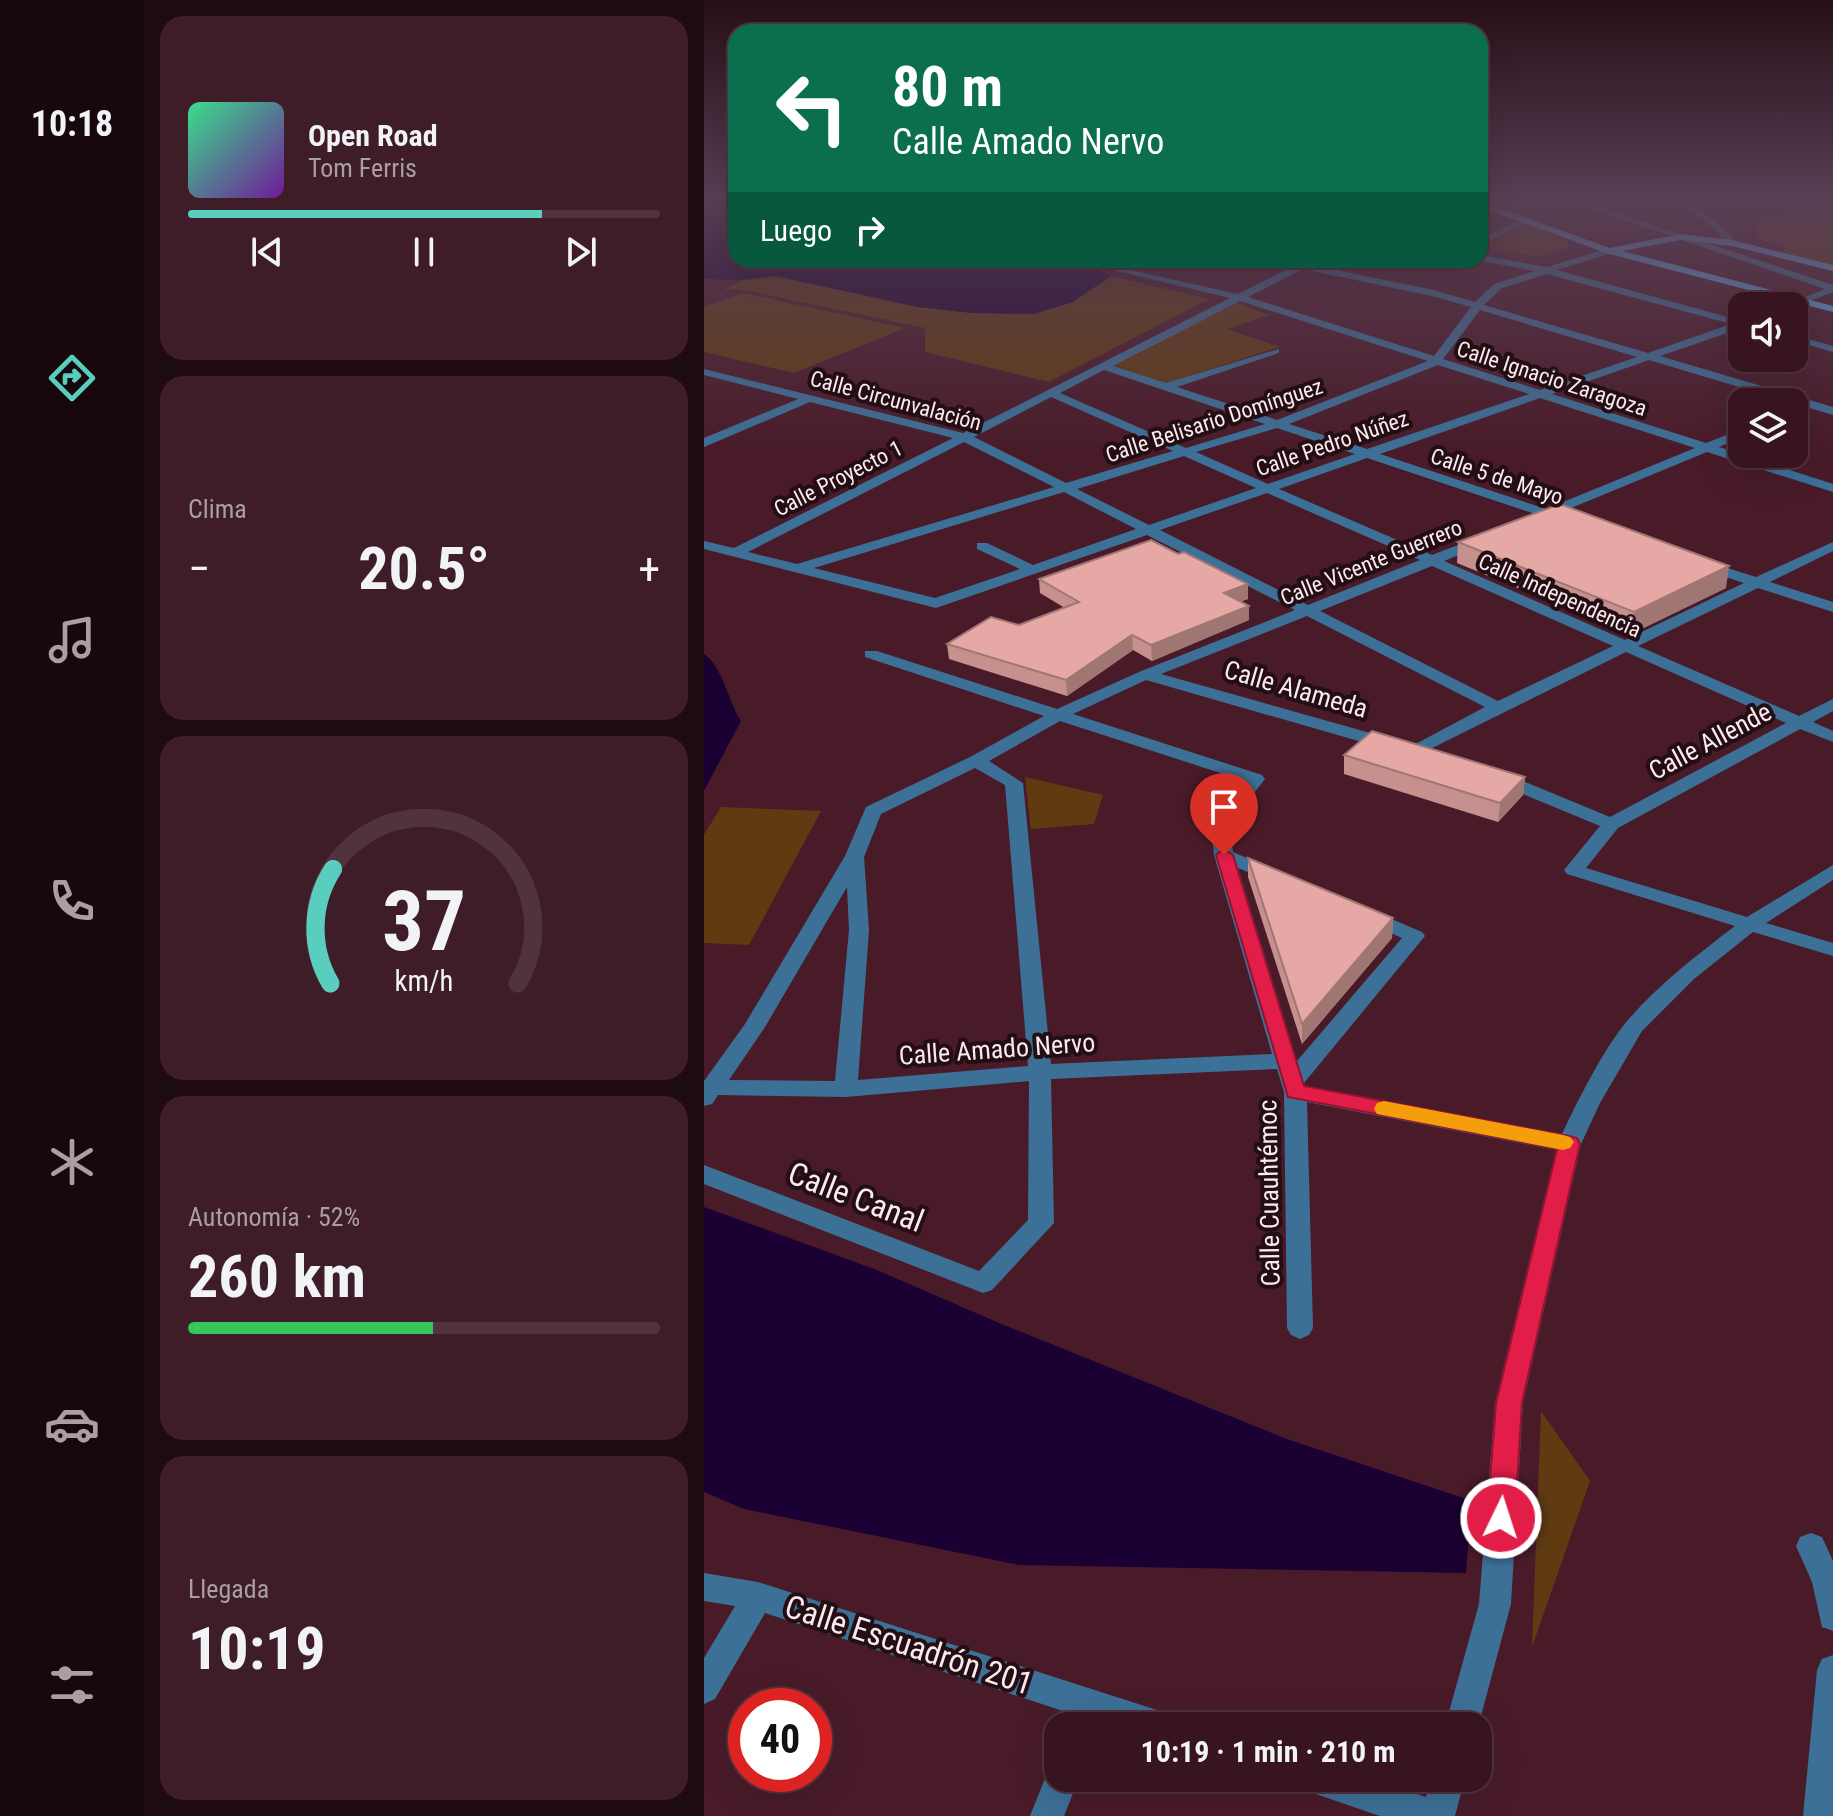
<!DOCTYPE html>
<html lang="es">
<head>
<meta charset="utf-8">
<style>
	:root { --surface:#37141f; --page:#3e1d28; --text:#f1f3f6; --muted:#aa9ea4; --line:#51333d; --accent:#59cebf }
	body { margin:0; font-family:"Roboto Condensed",sans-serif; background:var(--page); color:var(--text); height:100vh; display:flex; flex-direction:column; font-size:30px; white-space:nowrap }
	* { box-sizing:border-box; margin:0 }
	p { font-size:26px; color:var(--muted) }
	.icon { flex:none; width:44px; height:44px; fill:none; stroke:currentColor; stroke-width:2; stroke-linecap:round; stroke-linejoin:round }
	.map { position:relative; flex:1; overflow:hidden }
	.drawer { display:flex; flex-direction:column; gap:16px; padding:16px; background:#1e0b11; width:560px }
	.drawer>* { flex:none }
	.hud { position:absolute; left:24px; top:24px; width:760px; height:244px; border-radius:24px; box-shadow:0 8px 32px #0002,0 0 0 2px var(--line); background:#0b6e4f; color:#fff; overflow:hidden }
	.buttons { position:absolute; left:1024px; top:292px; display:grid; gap:16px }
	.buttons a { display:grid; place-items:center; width:80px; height:80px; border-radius:16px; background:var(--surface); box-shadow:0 8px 32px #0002,0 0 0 2px var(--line); font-size:40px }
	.speed { position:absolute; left:24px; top:1688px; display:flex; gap:16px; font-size:40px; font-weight:700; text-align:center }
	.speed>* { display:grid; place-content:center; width:104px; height:104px; border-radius:50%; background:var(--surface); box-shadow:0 8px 32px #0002,0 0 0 2px var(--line); line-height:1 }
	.speed .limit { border:12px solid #d22; background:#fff; color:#111 }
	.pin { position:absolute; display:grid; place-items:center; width:68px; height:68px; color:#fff; margin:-82px -34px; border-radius:50% 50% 50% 0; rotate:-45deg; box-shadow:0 0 8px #0007 }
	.pin .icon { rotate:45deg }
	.me { position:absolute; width:88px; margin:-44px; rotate:4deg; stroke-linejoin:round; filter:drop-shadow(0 0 6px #0008) }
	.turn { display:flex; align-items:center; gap:28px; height:168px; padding:0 32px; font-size:36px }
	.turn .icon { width:104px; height:104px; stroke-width:2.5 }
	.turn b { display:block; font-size:56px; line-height:68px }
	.then { display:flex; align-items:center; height:76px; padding:0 32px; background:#0003; gap:16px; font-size:30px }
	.big { font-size:60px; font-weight:700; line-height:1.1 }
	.drawer .card { flex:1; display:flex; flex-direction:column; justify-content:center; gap:12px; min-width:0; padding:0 28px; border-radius:24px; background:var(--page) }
	.drawer .dial { align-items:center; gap:0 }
	.dial svg { height:208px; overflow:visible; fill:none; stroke:var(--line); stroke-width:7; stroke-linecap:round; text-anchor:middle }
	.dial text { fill:var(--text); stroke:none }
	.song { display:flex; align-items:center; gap:24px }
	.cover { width:96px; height:96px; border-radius:12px; background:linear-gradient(135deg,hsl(150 70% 55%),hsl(280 70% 35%)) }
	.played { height:8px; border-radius:4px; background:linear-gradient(90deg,var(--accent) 75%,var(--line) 75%) }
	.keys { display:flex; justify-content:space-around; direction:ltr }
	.heat { display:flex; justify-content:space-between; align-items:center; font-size:44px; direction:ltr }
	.charge { height:12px; border-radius:6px; background:linear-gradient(90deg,#34c759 52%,var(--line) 0) }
	.trip { position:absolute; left:340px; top:1712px; width:448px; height:80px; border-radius:24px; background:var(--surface); box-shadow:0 8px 32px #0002,0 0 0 2px var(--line); font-weight:700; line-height:80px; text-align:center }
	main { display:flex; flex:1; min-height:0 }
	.menu { display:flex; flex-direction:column; width:144px; justify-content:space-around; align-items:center; background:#16080c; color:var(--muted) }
	.menu .icon { width:56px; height:56px }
	.menu .on { color:var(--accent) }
	.menu b { font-size:36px; color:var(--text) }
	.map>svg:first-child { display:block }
	.green { fill:#603b12 }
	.water { fill:#1b0033 }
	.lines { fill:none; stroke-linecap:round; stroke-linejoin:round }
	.minor { fill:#3d7097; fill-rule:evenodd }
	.major { fill:#5bb0f0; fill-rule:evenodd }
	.wall { fill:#c5908d }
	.shaded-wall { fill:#a07673 }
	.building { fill:#e5a8a4; stroke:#a07673; stroke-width:2 }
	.route { fill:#e11d48; stroke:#92132f; stroke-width:2 }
	.slow { fill:#f59e0b }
	.labels { text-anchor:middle; stroke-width:8; stroke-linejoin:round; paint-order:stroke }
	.far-street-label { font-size:22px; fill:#fce9ed; stroke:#220e13 }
	.street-label { font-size:26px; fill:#fce9ed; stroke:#220e13 }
	.near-street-label { font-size:32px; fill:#fce9ed; stroke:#220e13 }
</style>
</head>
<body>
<main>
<nav class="menu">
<b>10:18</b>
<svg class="icon on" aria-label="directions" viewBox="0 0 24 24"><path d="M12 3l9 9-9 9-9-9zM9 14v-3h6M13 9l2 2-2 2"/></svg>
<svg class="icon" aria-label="music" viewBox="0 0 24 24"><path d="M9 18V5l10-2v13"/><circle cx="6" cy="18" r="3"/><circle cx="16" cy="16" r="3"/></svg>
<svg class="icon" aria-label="phone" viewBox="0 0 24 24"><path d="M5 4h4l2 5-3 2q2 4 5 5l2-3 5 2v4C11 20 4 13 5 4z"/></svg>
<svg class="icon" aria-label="climate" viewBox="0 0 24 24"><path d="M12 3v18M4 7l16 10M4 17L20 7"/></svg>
<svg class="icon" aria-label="car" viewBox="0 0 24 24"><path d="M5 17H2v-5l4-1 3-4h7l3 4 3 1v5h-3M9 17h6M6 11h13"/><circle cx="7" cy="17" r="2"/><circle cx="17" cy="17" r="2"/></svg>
<svg class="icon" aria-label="filters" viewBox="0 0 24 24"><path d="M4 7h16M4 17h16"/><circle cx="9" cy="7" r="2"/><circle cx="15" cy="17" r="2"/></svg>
</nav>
<section class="drawer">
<div class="card">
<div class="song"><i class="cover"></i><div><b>Open Road</b><p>Tom Ferris</p></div></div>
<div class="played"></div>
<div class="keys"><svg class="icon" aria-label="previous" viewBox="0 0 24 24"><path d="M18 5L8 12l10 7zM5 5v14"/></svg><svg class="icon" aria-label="pause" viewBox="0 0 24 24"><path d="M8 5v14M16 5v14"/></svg><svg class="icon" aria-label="next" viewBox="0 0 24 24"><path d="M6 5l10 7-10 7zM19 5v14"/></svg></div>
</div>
<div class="card"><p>Clima</p>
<div class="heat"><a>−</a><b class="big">20.5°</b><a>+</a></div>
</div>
<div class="card dial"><svg viewBox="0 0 100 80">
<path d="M14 69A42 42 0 1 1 86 69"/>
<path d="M14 69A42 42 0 0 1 15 25" stroke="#59cebf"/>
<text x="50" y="56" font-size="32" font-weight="700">37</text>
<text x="50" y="72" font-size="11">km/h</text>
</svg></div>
<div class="card"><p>Autonomía · 52%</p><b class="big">260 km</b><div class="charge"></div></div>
<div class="card"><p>Llegada</p><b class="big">10:19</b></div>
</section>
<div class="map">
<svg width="1129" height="1816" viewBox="0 0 1129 1816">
	<rect width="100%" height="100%" fill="#491b29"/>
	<g class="green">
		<path d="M1105,198h24v68l-57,-13 13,-5 -30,-9 -5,-18 33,-9z"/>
		<path d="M821,224l42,16 2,8 -32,8 -57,-8z"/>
		<path d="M71,276l143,31 54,6 62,1 39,-12 38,-26 98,23 -160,83 -124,-30v-24l-176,-37 -25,-2 20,-9z"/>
		<path d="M39,293l162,35 -111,45 -90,-21v-45z"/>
		<path d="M531,302l34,13 -42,14 52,18 -115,37 -56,-20z"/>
		<path d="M321,777l78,18 -9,29 -63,5z"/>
		<path d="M17,807l100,4 -72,134 -45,-2v-108z"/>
		<path d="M837,1411l49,70 -58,166z"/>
	</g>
	<g class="water">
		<path d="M0,198h32v62h330l12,2 33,14 -38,26 -39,12 -62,-1 -54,-6 -143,-31 -31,4 -40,-1z"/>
		<path d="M0,654c19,13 24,47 37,67l-37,70z"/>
		<path d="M0,1207l173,63 122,53 288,116 185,62 -6,72 -447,-8 -275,-56 -40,-17z"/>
	</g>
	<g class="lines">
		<g class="minor">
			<path d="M820,198l-4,3 -40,4v-6z"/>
			<path d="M856,198h12l261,87v7l-39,15 -11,-1 42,-17z"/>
			<path d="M959,198c29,0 56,24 74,45l-8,2 -23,-24z"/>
			<path d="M821,217l3,5 -48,24v-7z"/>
			<path d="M905,248l3,5 -55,17 185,51v7l-82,28 173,51v8l-184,-55 -97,34 154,49 36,-14v8l-23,10 114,37v8l-126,-40 -148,61 3,3 -7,4 -20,-1v-5l-168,-56 -88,31 153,66 44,-17h10v6l-42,17 181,79 119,-57 -46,-15v-6h10l48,15 77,-35v9l-63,31 63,20v10l-75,-24 -120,58 161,70 34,-17v12l-20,11 20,9v11l-33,-13 -182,99 -32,40 161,49 86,-52v15l-67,43 67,20v13l-80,-24 -59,47 -52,52 -42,72 -19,41 -58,259 -12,201 -33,123 -33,-1 34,-122 16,-201 61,-253 -249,-48 6,226 -4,7 -9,4 -9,-4 -4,-7 -3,-236 -7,-23 -226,10 3,144 -62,67 -9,3 -279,-109v-19l275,106 49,-51 1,-139 -183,16 -128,-2 -6,9 -8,2v-25l41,-57 100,-168 21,-49 104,-50 74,-41 -179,-59v-6h12l180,58 82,-37 156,-62 -148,-75 -211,73 -232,-59v-8l30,7 219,-110 -143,-36 -106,45v-9l94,-39 -94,-24v-6l259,64 267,-135 -113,-27v-4l121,27 54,-27 -24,-7h19l147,30 41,12 19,-18 41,-13 -58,-11h3v-5l67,12zM599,269l129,27 39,11 -37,49 -186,-59zM843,274l184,50 -83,29 -164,-48 18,-17zM536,301l188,60 -151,59 -100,-33 102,-34v-4l-113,34 -53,-17zM776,310l157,47 -97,33 -97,-31zM734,365l91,29 -162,55 -78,-25zM400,370l161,54 -79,24 -126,-55zM347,397l122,54 -107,32 -92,-46zM836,398l155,50 -149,61 -166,-55zM573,428l78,26 -87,30 -72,-32zM260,442l90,45 -257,77 -49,-12zM480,456l72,32 -107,37 -72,-36zM360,492l72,37 -103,36 -46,-22h-10v6l43,20 -85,29 -121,-30zM563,493l153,67 -112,45 -148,-75zM728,566l181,80 -115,55 -178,-90zM603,616l178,91 -77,41 -3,4 3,4 6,1 212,-105 160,71 -176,94 -104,-43 -6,-1 -9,5 3,4 106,44 -36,44 3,4 168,52c-38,29 -77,59 -108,95 -24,29 -49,79 -65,113l-257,-48 -1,-3 121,-147 -3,-4 -47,-20h-14l-3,4 3,4 41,18 -105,123 -59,-193 34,14 10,-6 -3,-4 -46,-20 -4,-27 36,-46 -3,-4 -189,-61 73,-34 237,68h12l3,-4 -3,-4 -234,-66zM356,721l185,60 -34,44 3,30 58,199 -221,10 -28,-281 -34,-22zM271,768l30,17 23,281 -170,14 11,-150 -5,-73 17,-43zM143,887l2,43 -14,151 -106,-1 36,-53z"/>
			<path d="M1090,335l39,11v6l-39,-11z"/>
			<path d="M1107,1533l11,4 11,24v70l-11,-4 -10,-45 -16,-36 4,-9z"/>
			<path d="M0,1573l54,9 399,128 12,5 5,11 -73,-3 -1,3h-34l6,-12 -307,-101 -50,86 -11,5v-46l31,-52 -31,-5z"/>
			<path d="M1129,1655v161h-30l14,-146 5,-11z"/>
			<path d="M354,1763v15h21l-15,38h-34l20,-50z"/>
			<path d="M595,1778h69l58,19 5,-19h34l-10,38h-75l-76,-26z"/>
		</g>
		<path class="major" d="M776,201l130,47 71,-14 51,6 101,25v6l-101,-25 -51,-6 -59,11 211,55v6l-227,-59 -126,-46z"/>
	</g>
	<g class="wall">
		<path d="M754,542l268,46 -95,46 -174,-71z"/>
		<path d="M474,554l70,30v15l-7,2 8,5v14l-97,41 -19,-11 -66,46 -118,-37 -2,-15 72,-19 46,-17 -25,-15 -1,-14z"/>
		<path d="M640,755l181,22 -2,18 -25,27 -154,-48z"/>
		<path d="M544,858l145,60 -1,20 -90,106 -54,-167z"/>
	</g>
	<g class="shaded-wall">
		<path d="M1025,566l-3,22 -95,46 3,-22z"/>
		<path d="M544,584v15l-24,9v-15z"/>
		<path d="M545,606v14l-97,41 -1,-16z"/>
		<path d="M428,635l1,15 -66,46 -1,-16z"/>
		<path d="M821,777l-2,18 -25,27 2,-19z"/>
		<path d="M689,918l-1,20 -90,106v-20z"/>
	</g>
	<g class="building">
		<path d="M856,504l169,62 -95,46 -176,-70z"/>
		<path d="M447,540l27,14 6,-2 64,32 -24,9 25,13 -98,39 -19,-10 -66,45 -119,-36 44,-27 28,8 60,-23 -40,-23z"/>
		<path d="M668,731l153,46 -25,26 -156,-48z"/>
		<path d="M544,858l145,60 -91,106z"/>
	</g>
	<linearGradient id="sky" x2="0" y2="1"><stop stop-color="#280f17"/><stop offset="0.44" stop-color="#593f54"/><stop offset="1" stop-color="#593f54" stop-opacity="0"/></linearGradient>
	<rect width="1129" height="452" fill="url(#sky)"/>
	<path class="route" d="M520,849l9,6 71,231 265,50 8,2 3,6 -58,259 -7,115 -4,8 -10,4 -10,-4 -4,-8 9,-115 61,-254 -269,-52 -72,-242z"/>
	<path class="slow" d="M680,1101l179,34 7,2 4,5 -4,6 -7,2 -186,-36 -3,-5 3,-6z"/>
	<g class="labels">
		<g class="far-street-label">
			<text transform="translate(848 378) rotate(18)" y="8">Calle Ignacio Zaragoza</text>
			<text transform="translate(192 400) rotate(15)" y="8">Calle Circunvalación</text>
			<text transform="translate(510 420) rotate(-18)" y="8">Calle Belisario Domínguez</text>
			<text transform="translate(628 443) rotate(-19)" y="8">Calle Pedro Núñez</text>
			<text transform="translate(793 476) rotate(18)" y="8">Calle 5 de Mayo</text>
			<text transform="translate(134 478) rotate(-27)" y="8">Calle Proyecto 1</text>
			<text transform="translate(667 562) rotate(-22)" y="8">Calle Vicente Guerrero</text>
			<text transform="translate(856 595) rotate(24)" y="8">Calle Independencia</text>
		</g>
		<g class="street-label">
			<text transform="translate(592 689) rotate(16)" y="9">Calle Alameda</text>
			<text transform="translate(1006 741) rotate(-28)" y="9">Calle Allende</text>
			<text transform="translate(293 1049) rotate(-4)" y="9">Calle Amado Nervo</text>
			<text transform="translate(565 1193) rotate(-91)" y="9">Calle Cuauhtémoc</text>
		</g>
		<g class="near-street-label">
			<text transform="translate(152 1197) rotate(21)" y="11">Calle Canal</text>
			<text transform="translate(205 1645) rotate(18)" y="11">Calle Escuadrón 201</text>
		</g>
	</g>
</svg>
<div class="buttons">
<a><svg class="icon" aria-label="sound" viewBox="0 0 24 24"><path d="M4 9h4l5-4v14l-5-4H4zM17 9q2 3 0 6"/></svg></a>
<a><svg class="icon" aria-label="layers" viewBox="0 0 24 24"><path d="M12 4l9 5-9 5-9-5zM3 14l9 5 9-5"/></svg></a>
</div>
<div class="speed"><div class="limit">40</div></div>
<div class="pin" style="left:520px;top:855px;background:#d93025"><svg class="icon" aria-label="arrive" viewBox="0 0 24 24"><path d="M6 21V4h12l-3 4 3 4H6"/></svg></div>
<svg class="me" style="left:797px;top:1518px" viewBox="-20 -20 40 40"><circle r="17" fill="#e11d48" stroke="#fff" stroke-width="3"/><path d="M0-11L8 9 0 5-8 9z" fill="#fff"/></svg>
<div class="trip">10:19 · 1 min · 210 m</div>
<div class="hud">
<div class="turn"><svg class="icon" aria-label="left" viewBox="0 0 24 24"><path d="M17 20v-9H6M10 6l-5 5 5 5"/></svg><div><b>80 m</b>Calle Amado Nervo</div></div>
<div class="then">Luego<svg class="icon" aria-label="right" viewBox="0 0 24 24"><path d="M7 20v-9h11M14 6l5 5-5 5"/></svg></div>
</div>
</div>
</main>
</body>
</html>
